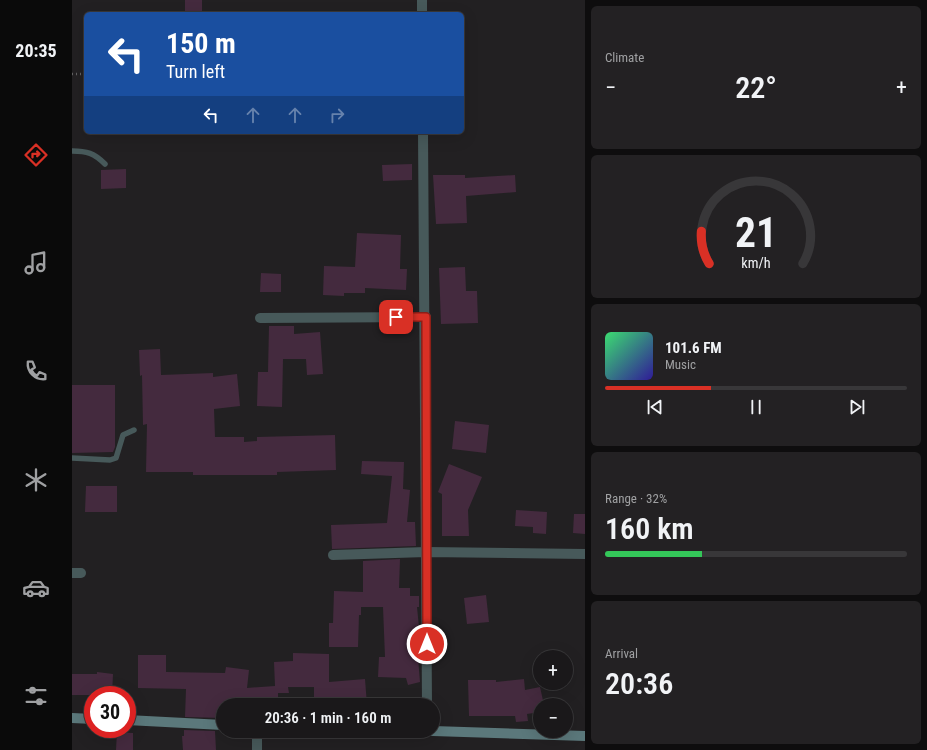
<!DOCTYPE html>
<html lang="en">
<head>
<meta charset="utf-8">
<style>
	:root { --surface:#1a181a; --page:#232123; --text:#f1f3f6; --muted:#9fa0a2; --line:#383739; --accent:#d93025 }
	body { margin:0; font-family:"Roboto Condensed",sans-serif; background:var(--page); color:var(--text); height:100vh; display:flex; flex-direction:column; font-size:15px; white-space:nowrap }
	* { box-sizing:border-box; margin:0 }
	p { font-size:13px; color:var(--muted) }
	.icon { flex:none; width:22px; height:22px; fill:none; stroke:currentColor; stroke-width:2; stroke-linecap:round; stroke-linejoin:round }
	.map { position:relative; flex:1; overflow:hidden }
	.drawer { display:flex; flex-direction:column; gap:6px; padding:6px; background:#0e0d0e; width:342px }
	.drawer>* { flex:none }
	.hud { position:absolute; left:12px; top:12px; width:380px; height:122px; border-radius:6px; box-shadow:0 4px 16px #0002,0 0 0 1px var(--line); background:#1a4fa0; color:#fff; overflow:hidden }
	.controls { position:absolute; left:461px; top:650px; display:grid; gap:8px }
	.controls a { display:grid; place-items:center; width:40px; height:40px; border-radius:50%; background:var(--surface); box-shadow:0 4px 16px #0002,0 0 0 1px var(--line); font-size:20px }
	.speed { position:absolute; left:12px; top:686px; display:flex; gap:8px; font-size:20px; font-weight:700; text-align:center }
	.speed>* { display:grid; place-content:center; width:52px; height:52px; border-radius:50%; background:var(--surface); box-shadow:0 4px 16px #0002,0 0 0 1px var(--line); line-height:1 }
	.speed .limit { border:6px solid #d22; background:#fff; color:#111 }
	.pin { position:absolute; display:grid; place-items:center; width:34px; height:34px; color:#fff; margin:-17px; border-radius:8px; box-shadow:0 2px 6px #0006 }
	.me { position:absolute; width:44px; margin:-22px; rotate:0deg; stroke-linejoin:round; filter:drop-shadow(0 0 3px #0008) }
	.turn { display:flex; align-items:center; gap:14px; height:84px; padding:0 16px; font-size:18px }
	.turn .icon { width:52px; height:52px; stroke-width:2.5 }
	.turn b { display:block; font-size:28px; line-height:34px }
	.lanes { display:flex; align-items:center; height:38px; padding:0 16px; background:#0003; justify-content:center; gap:20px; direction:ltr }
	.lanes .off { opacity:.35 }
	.big { font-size:30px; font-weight:600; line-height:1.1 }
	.drawer .tile { flex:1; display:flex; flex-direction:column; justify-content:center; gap:6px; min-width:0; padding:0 14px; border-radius:6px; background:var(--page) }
	.drawer .dial { align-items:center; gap:0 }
	.dial svg { height:104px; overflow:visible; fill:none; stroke:var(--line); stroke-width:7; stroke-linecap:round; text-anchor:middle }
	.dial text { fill:var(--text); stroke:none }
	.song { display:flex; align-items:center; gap:12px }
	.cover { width:48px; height:48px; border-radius:6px; background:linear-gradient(135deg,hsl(140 70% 55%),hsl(250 70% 35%)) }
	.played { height:4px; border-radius:2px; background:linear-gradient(90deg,var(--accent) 35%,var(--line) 35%) }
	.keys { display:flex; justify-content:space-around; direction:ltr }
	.heat { display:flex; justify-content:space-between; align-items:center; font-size:22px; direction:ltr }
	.charge { height:6px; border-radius:3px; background:linear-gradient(90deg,#34c759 32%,var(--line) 0) }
	.trip { position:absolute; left:144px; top:698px; width:224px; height:40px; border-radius:20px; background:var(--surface); box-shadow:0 4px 16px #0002,0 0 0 1px var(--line); font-weight:600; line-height:40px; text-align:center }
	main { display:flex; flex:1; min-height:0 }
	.menu { display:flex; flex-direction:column; width:72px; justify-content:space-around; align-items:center; background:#0a0a0a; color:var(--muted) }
	.menu .icon { width:28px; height:28px }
	.menu .current { color:var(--accent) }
	.menu b { font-size:18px; color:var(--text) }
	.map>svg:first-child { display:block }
	.building { fill:#442a3e }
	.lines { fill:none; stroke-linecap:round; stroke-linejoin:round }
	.path { stroke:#626162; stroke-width:2.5; stroke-dasharray:1 3; stroke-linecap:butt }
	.lane { stroke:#47595a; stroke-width:5.5 }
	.street { stroke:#47595a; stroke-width:10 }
	.secondary { stroke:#5b787b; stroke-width:10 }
	.route-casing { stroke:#8d1f18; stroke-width:10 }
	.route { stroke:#d93025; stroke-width:7 }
</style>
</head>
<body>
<main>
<nav class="menu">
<b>20:35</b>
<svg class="icon current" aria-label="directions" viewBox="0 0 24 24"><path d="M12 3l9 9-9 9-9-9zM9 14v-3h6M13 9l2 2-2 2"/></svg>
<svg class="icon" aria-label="music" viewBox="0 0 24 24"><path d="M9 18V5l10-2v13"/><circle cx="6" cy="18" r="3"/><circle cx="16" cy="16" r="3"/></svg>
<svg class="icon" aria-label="phone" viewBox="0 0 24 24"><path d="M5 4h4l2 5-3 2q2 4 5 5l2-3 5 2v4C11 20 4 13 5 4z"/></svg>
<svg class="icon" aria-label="climate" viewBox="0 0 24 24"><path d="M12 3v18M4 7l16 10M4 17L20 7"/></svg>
<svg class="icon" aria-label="car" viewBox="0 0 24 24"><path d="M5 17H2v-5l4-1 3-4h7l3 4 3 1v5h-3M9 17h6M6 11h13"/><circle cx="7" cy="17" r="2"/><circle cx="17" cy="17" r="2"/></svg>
<svg class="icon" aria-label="filters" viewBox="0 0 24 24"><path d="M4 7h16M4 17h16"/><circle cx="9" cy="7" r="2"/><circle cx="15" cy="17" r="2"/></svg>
</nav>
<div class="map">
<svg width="513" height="750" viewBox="0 0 513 750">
	<rect width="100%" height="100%" fill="#222022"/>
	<g class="building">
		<rect x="113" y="0" width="17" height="14"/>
		<path d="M340,164v16l-29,1 -1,-16z"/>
		<path d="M54,169v19l-25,1v-19z"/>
		<path d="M361,175h32v3l50,-3 1,17 -50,4 1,27 -31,1z"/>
		<path d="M285,233l44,2 -1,34h7l-1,21 -41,-2v5h-21v3l-21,-1 1,-29 31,1z"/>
		<path d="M393,267l1,24h11l1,32 -37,1 -2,-56z"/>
		<path d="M189,273l20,1v18h-21z"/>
		<path d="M197,326h25v8l26,-2 3,42 -16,1 -1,-16h-23l-1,48 -25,-1 1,-34h10z"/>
		<path d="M88,349l1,26 52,-2v4l24,-3 3,32 -26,3 1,28h29v5l13,-1v-4l78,-2 1,35 -59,2v3h-84v-3h-47l1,-48 -4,1 -1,-50 -2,1 -1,-26z"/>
		<path d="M0,385h43v62l-2,5 -41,1z"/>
		<path d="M383,421l34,4 -3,28 -34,-4z"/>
		<path d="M290,461l42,1 -1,27 7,1 -3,32h8l1,24 -84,3 -1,-24 56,-2 5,-47 -31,-2z"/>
		<path d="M377,464l33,13 -14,33 1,26h-27v-42l-4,-2z"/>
		<path d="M14,486h31v26h-32z"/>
		<path d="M444,510l31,2 -1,22 -13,-1v-6l-18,-1z"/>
		<path d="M502,514h11v20l-12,-1z"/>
		<path d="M328,559l-1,29h11v8h9v11h-2l3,30v19l-2,1 2,25 -12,3 -2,-7 -28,-1 1,-20h6l-2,-50h-22v8h-2l-1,32h-29v-24h4l1,-32 29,1v-31z"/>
		<path d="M414,595l3,27 -22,2 -3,-26z"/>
		<path d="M221,653l36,1v28l36,-3 2,26h-17v-8h-36v-10h-26l1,6h-11v12h-55v13l-38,-1 1,-28 -48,-1v-33h28v17l59,1 1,-6 23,3 -2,18 28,-2 -1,-24 19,-1z"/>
		<path d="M25,672l16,2 -1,21h-40v-21h25z"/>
		<path d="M452,679l1,11 15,-3 4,18h-4v7l-13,2 1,7 -12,1 -1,-6h-46l-1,-36h28v2z"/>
		<path d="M112,730l31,1 1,19h-33l-1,-14h2z"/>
		<path d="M45,732l16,1v17h-17z"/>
	</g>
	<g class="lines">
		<path class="path" d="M0,74h14"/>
		<g class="lane">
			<path d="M0,151c15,0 22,2 33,13"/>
			<path d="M0,458l38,2 6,-2 7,-23 11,-5"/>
		</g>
		<g class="street">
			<path d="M350,0v14"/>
			<path d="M351,132l4,573"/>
			<path d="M188,318l166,-1"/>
			<path d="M261,555l93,-3 159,2"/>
			<path d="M0,573h9"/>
			<path d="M185,731v19"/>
		</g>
		<g class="secondary">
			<path d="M0,718l21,1"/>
			<path d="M55,720l96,5"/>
			<path d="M361,731l152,5"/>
		</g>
	</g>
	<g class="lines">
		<defs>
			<path id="route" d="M324,317h30l1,327"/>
		</defs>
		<use href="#route" class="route-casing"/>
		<use href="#route" class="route"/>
	</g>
</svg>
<div class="controls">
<a>+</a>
<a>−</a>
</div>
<div class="speed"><div class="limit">30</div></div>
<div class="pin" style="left:324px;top:317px;background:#d93025"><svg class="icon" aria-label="arrive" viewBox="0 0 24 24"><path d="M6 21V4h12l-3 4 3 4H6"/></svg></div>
<svg class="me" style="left:355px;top:644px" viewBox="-20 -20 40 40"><circle r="17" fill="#d93025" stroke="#fff" stroke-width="3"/><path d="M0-11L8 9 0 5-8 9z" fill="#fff"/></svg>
<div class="trip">20:36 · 1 min · 160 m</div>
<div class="hud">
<div class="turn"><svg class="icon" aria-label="left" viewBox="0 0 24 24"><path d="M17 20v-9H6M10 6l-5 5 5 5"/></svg><div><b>150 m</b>Turn left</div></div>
<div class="lanes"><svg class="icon" aria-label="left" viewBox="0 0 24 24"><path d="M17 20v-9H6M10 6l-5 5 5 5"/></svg><svg class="icon off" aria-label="ahead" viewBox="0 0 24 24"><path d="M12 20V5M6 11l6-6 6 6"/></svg><svg class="icon off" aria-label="ahead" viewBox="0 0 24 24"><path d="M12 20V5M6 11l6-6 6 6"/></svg><svg class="icon off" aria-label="right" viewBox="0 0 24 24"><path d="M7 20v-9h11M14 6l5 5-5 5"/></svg></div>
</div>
</div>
<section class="drawer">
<div class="tile"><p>Climate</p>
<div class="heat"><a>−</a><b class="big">22°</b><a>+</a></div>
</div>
<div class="tile dial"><svg viewBox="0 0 100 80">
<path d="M14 69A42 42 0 1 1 86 69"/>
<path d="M14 69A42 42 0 0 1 8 44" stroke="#d93025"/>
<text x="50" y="56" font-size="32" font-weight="700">21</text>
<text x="50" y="72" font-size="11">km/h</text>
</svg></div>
<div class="tile">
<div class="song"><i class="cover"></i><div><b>101.6 FM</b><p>Music</p></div></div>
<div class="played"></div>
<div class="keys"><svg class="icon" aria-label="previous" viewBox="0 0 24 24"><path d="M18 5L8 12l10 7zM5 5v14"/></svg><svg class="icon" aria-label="pause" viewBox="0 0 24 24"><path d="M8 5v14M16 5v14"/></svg><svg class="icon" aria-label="next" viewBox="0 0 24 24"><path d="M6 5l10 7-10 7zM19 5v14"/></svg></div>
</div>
<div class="tile"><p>Range · 32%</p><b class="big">160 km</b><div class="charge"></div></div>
<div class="tile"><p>Arrival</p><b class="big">20:36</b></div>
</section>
</main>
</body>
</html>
